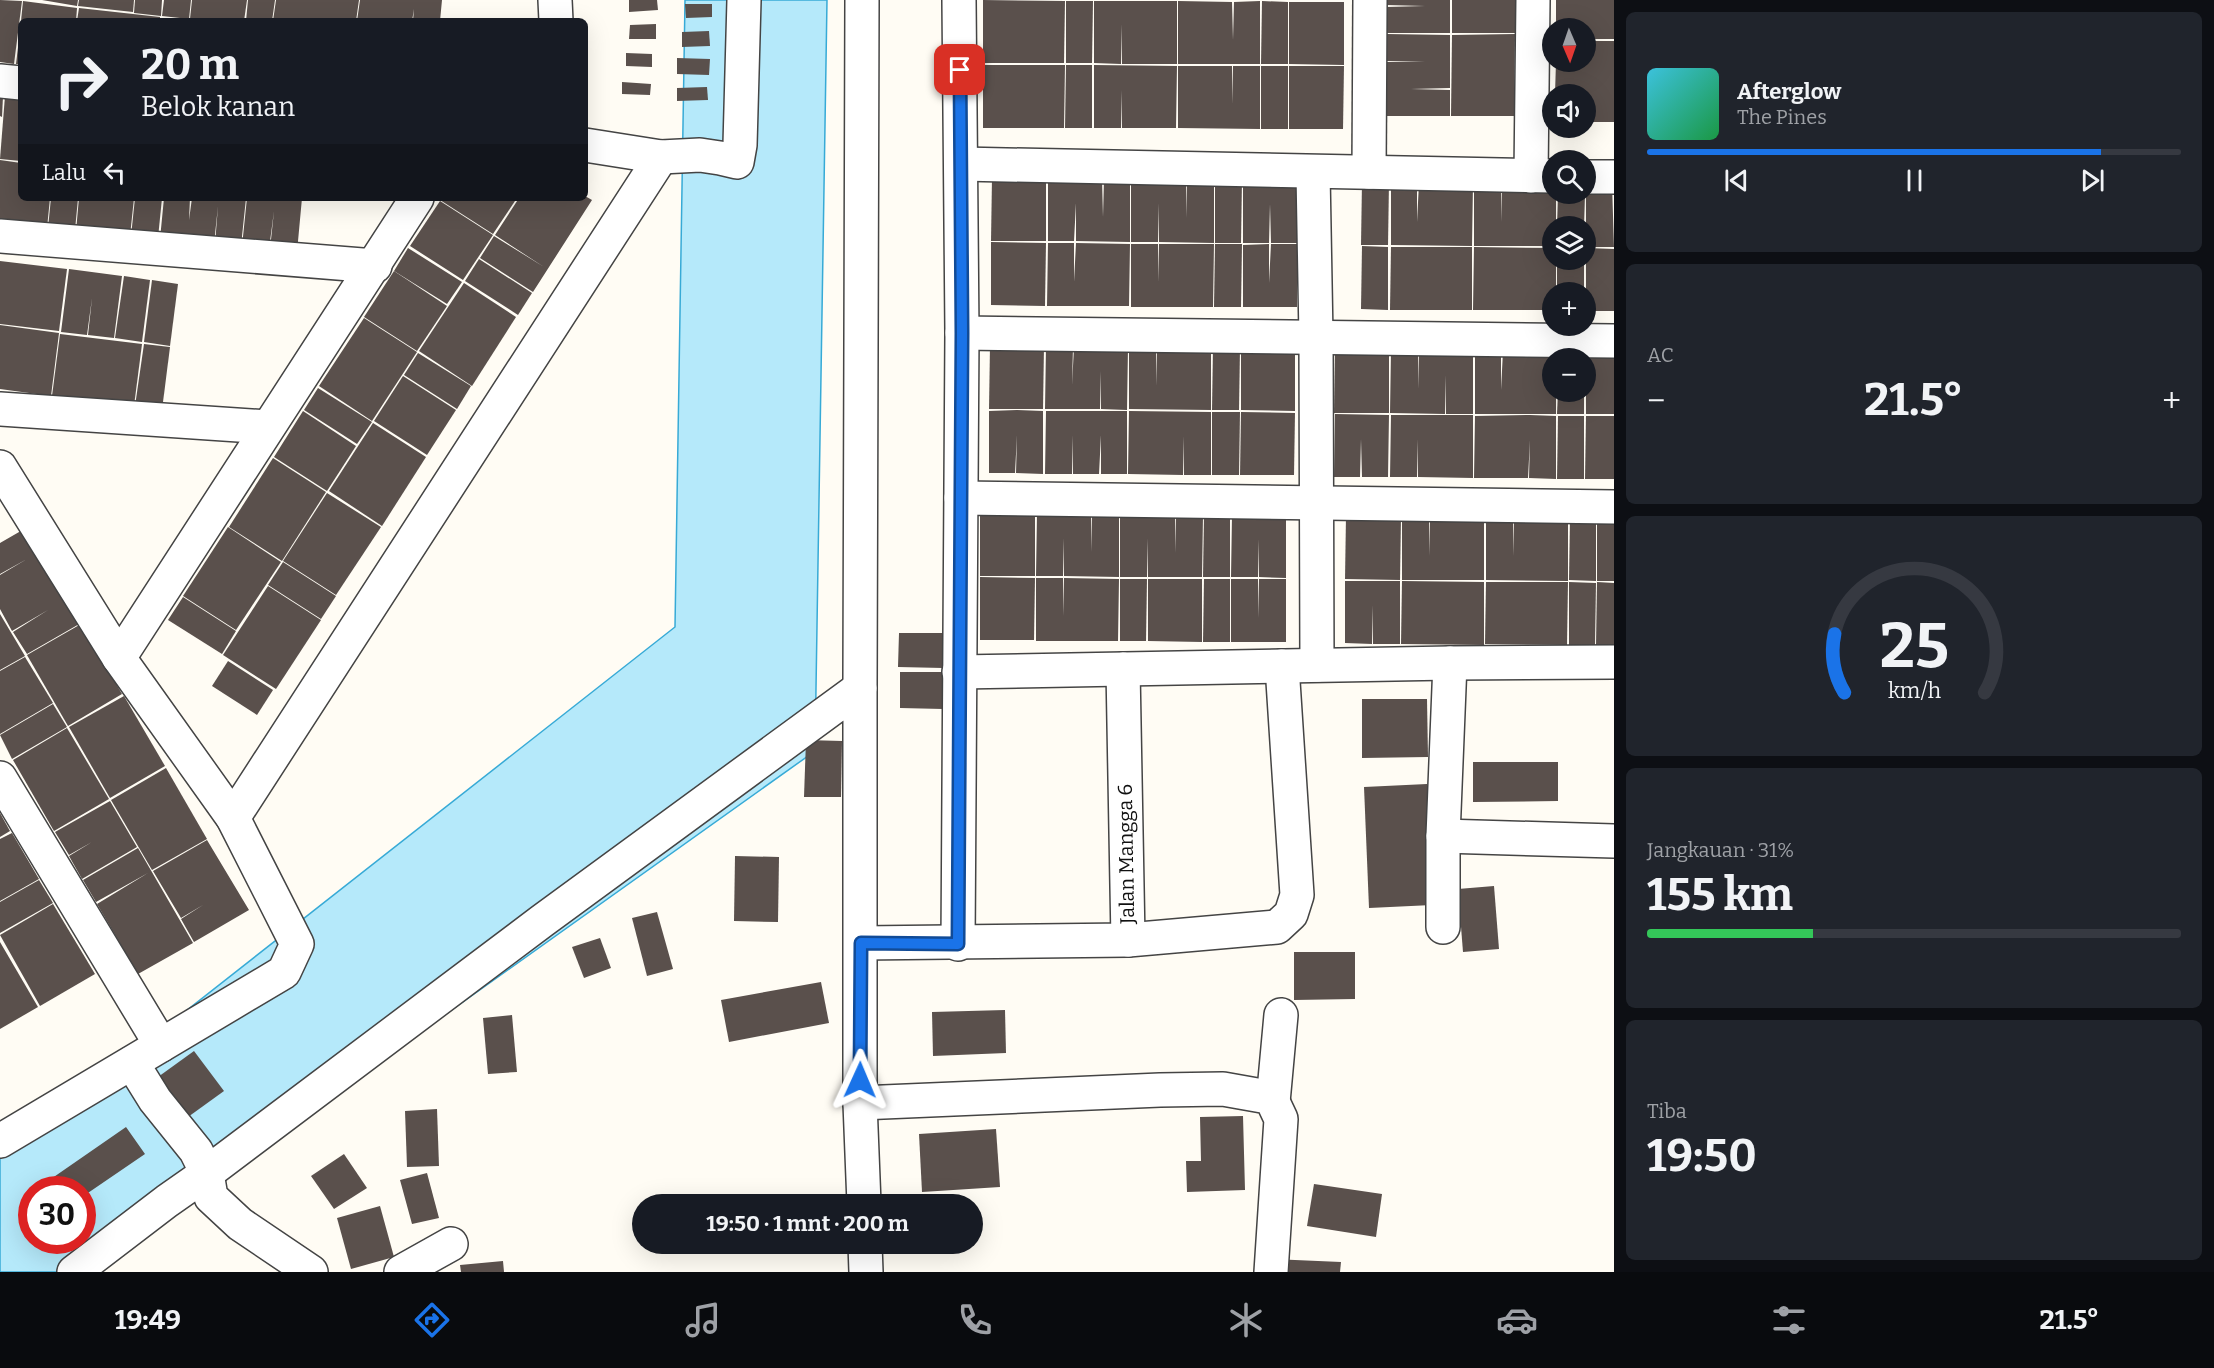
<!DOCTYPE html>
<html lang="id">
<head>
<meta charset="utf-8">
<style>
	:root { --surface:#171b24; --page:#20242c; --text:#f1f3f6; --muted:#9ea1a6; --line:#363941; --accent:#1a73e8 }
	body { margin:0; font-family:Bitter,serif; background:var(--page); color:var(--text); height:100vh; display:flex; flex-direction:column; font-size:22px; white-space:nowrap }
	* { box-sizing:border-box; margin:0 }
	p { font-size:20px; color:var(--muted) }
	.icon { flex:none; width:33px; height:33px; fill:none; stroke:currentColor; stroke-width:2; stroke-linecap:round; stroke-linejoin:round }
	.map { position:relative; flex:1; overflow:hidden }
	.drawer { display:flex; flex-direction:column; gap:12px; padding:12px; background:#0d0f14; width:600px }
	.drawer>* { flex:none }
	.hud { position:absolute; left:18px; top:18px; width:570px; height:183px; border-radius:9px; box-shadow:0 6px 24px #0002; background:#171b24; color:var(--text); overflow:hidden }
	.needle { width:39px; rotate:178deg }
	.controls { position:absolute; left:1542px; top:18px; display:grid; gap:12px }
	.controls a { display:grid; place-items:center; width:54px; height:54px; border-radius:50%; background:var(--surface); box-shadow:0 6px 24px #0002; font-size:30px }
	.speed { position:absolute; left:18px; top:1176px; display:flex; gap:12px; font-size:30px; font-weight:700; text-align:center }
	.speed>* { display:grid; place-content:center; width:78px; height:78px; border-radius:50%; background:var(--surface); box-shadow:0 6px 24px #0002; line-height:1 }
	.speed .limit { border:9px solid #d22; background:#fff; color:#111 }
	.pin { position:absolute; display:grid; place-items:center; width:51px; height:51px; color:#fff; margin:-26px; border-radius:12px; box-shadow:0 3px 9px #0006 }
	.me { position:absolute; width:66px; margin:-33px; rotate:1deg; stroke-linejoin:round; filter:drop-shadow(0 0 4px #0008) }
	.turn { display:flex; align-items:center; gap:21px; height:126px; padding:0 24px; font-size:27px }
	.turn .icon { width:78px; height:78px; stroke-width:2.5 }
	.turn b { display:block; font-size:42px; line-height:51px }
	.then { display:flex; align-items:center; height:57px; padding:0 24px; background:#0003; gap:12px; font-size:22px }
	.big { font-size:45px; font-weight:700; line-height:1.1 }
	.drawer .widget { flex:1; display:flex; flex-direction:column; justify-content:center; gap:9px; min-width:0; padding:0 21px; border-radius:9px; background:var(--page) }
	.drawer .dial { align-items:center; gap:0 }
	.dial svg { height:156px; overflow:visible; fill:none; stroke:var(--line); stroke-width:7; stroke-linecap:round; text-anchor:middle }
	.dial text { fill:var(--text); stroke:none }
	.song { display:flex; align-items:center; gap:18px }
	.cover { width:72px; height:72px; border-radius:9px; background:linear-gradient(135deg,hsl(190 70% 55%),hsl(140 70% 35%)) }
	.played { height:6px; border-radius:3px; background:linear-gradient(90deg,var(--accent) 85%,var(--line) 85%) }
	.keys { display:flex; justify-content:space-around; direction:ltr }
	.heat { display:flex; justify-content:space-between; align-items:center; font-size:33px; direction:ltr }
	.charge { height:9px; border-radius:4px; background:linear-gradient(90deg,#34c759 31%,var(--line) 0) }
	.trip { position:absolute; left:632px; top:1194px; width:351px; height:60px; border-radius:30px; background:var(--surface); box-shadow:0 6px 24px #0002; font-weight:700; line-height:60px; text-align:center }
	.tab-bar { display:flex; height:96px; justify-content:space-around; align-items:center; background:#090b0e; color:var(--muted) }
	.tab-bar .icon { width:42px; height:42px }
	.tab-bar .active { color:var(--accent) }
	.tab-bar b { font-size:27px; color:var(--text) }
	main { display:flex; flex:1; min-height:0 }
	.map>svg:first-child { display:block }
	.water { fill:#b5e9fa; stroke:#37aad6; stroke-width:1.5; fill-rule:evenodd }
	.building { fill:#5a504c }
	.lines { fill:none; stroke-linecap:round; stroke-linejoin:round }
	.minor-casing { stroke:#444; stroke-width:36 }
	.minor { stroke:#fff; stroke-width:33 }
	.route-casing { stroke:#114b97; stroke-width:15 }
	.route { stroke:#1a73e8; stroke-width:10 }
	.labels { text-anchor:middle; stroke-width:6; stroke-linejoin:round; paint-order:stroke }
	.street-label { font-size:20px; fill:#111; stroke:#fff }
</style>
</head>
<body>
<main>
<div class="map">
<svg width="1614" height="1272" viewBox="0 0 1614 1272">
	<rect width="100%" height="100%" fill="#fffcf4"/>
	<path class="water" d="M685,0h142l-12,751 -731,521h-84v-115l675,-530zM32,1190h50v50h-50z"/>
	<g class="building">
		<path d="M0,0l22,1 -8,63 -14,-2z"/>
		<path d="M42,0h36l-1,6z"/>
		<path d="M79,0h55l-1,12 -55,-6z"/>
		<path d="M135,0h27l-1,16 -27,-3z"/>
		<path d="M164,0h27l-2,19 -27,-3z"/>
		<path d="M192,0h55l-3,21 -54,-2z"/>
		<path d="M248,0h27l-3,21h-26z"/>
		<path d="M276,0h83l-3,21h-83z"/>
		<path d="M360,0h82l-2,21h-27l1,-12 -2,12h-55z"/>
		<path d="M629,0h28l1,10 -29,2z"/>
		<path d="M983,0l82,1 -1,62h-81z"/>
		<path d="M1386,0h64v33h-63l-1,-26 39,-1 -39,-1z"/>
		<rect x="1452" y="0" width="63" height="33"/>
		<path d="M1556,0h58v39h-28v-11h-30z"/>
		<path d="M23,1l54,7 -1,13h-55z"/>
		<path d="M1066,1h27l-1,62h-26z"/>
		<path d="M1094,1h83v63h-55v-40l-1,40 -27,-1z"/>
		<path d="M1178,1l54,1 1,38 1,-38 26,-1v63h-82z"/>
		<path d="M1262,1l26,1v62h-27z"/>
		<path d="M1289,2h55v63l-55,-1z"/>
		<path d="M685,4h27v13l-26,1z"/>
		<path d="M79,8l81,9v4h-83z"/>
		<path d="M162,18l15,1v2h-16z"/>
		<path d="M656,24v15h-27l1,-14z"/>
		<path d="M20,31l1,1v32h-5z"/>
		<path d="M709,31l1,15 -28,1v-15z"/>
		<path d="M1387,34l63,1v53l-39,1 39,1v26h-63v-54h38l-38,-1z"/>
		<path d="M1515,34l-1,82h-63l1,-81z"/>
		<path d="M1586,41h28v81h-28v-28h-31l1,-32h30z"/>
		<path d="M626,53l26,1v13l-26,-1z"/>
		<path d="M677,58l33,1 -1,16 -32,-1z"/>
		<path d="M983,65h82l-1,63h-81z"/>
		<path d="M1066,65h26v63h-27z"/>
		<path d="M1094,65l83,1 -1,62h-54l-1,-38v38h-27z"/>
		<path d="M1178,66h54l1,38v-38h27v63l-82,-1z"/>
		<rect x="1261" y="66" width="27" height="63"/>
		<path d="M1289,66h55l-1,63h-54z"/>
		<path d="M622,82l29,2 -1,11 -28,-1z"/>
		<path d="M707,87l1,13 -31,1v-13z"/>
		<path d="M0,96h3l-1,21 -2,-1z"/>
		<path d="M5,96l16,2v63l-21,-2z"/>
		<path d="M0,160l21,3v35h29l-3,30 -47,-4z"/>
		<path d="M992,178h54v63h-55z"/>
		<path d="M1048,179h54l1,38 1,-38h26v63l-54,-1v-38l-2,38h-26z"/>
		<path d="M1131,179h55v39l1,-39 27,1v63l-55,-1v-39l-1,39h-27z"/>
		<path d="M1215,180h27l-1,63h-26z"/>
		<path d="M1243,180h54v63h-26l-1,-39 -1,39h-26z"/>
		<path d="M1362,182h27l-1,63h-27z"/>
		<path d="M1417,182v40l2,-39h54l-1,63 -81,-1v-62z"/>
		<path d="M1474,183h27v39l1,-39h50v11h4v32h-4v20h-78z"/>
		<path d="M1586,184h26l2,63h-28z"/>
		<path d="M1558,194h27l-1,32h-27z"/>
		<path d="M585,196l7,4 -59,92 -53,-34 14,-22 50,31 -49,-32 24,-37h66z"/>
		<path d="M51,198h27l-3,32 -27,-2z"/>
		<path d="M79,198h55l-4,38 -54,-5z"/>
		<path d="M135,198h27l-4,40 -27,-2z"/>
		<path d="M164,198h26l-1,22 3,-22h54l-5,48 -26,-2 3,-38 -4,38 -54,-5z"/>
		<path d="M247,198h55l-5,54 -27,-3 4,-38 -5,38 -27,-3z"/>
		<path d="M441,198h76l-24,36 -53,-34z"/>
		<path d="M440,201l53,34 -30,45 -53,-34z"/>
		<path d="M991,242l55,1 -1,63 -54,-1z"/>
		<path d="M1048,243h26v39l2,-39 54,1 -1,62h-82z"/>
		<path d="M1131,244h27l1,38v-38h55l-1,63h-82z"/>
		<path d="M1215,244h27l-1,63h-27z"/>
		<path d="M1269,244v39l2,-39h26v63h-54v-62z"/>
		<path d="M1362,246l26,1v63l-27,-1z"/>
		<path d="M1391,247h81v63h-82z"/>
		<path d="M1474,247l78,1v12h4v32h-4v18h-79z"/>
		<path d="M408,248l54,34 -15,22 -53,-33z"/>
		<path d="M1586,248l28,1v62h-28z"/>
		<path d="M479,259l53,34 -14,22 -53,-34z"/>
		<rect x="1557" y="260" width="27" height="32"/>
		<path d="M0,261l67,8 -8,62 -59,-7z"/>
		<path d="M69,269l53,7 -8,62 -26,-3 4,-37 -5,37 -26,-3z"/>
		<path d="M394,271l53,35 -30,45 -53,-34z"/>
		<path d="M124,276l26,4 -8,62 -27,-4z"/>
		<path d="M152,280l26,4 -8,62 -26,-4z"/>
		<path d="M464,283l52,34 -44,69 -53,-35z"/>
		<path d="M364,318l53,34 -45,69 -53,-35z"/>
		<path d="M0,325l59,8 -8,63 -51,-7z"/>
		<path d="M60,334l82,10 -8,62 -82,-10z"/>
		<path d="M144,344l26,3 -8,63 -27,-4z"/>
		<path d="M990,346h54l-1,63h-54z"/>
		<path d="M1046,346l27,1 -1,38 2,-38h54l-1,63 -26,-1 -1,-38v38h-55z"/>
		<path d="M1129,347h27l1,39v-39h54v63l-82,-1z"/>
		<path d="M1213,347l27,1 -1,62h-27z"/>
		<path d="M1241,347l54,1v63l-54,-1z"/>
		<path d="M1335,350h54v63h-55z"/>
		<path d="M1391,350h27v39l1,-39 54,1v63h-27v-39l-1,39 -55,-1z"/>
		<path d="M1475,351h26v39l2,-39 54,1 -1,6h-4v34h4v22h-81z"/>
		<rect x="1558" y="352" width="27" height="6"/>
		<rect x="1586" y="352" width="28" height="62"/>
		<path d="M418,353l53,33 -14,23 -53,-34z"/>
		<path d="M403,376l53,34 -29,45 -53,-34z"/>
		<path d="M318,388l54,34 -15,22 -53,-34z"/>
		<path d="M1558,392h26v22h-27z"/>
		<path d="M1017,410l26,1v63l-27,-1 1,-38 -2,38h-26v-62z"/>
		<path d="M303,411l53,35 -29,45 -53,-34z"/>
		<path d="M1046,411h81v63h-26v-39l-2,39h-26v-39l-1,39h-27z"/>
		<path d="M1129,411l82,1v63h-27v-39l-1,39 -55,-1z"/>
		<path d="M1212,412h28l-1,63h-27z"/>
		<path d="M1241,412l54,1 -1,62h-54z"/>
		<path d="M1335,414l54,1 -1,62h-26l-1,-38 -1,38h-26z"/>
		<path d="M1391,415h82v63l-55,-1v-38l-1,38h-27z"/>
		<path d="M1530,415l26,1v63l-27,-1 1,-38 -2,38h-54l1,-62z"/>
		<path d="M1558,416h26v63h-27z"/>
		<path d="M1586,416h28v63h-29z"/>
		<path d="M373,423l53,34 -44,69 -53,-35z"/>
		<path d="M273,458l53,34 -44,69 -53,-34z"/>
		<path d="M327,493l54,34 -45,68 -53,-34z"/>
		<rect x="980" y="513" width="55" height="63"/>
		<path d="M1037,513l54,1v38l1,-38h27v63l-55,-1v-38l-1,38h-27z"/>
		<path d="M1120,514h55v39l1,-39 27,1 -1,62h-54l-1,-39v39h-27z"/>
		<path d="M1204,515h26v62h-27z"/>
		<path d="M1232,515h54v63l-27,-1v-38l-1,38h-27z"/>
		<path d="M1346,516l55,1 -1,63 -55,-1z"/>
		<path d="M1402,517h27v39l1,-39h54v63h-82z"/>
		<path d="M1486,517l27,1v38l1,-38h54v63l-82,-1z"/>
		<path d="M1570,518h26v63l-27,-1z"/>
		<rect x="1597" y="518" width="17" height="63"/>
		<path d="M228,527l53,35 -45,68 -53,-34z"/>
		<path d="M26,528l55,95 -54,31 -14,-22 35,-22 -36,21 -12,-22v-34l27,-16 -27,15v-31z"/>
		<path d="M283,562l53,34 -15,23 -53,-34z"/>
		<path d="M980,577l55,1 -1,62h-54z"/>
		<path d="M1036,578h27v38l1,-38 55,1 -1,62h-82z"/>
		<path d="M1120,579h27l-1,62h-26z"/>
		<path d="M1148,579h54v63l-54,-1z"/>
		<path d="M1204,579h26v63h-27z"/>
		<path d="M1231,579h27v39l1,-39h27v63h-55z"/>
		<path d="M1345,581h55v63h-27v-39l-1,39 -27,-1z"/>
		<path d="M1402,581l82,1v63l-83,-1z"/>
		<path d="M1486,582h82l-1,63 -82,-1z"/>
		<path d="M1569,582l27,1 -1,62h-26z"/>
		<path d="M1597,582l17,1v63l-18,-1z"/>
		<path d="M268,586l53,34 -45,69 -53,-34z"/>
		<path d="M183,597l53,34 -14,23 -54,-34z"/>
		<path d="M0,614l25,42 -25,14z"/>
		<path d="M81,624l41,70 -54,32 -41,-71z"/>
		<path d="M899,633h44v35l-45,-1z"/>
		<path d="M25,657l28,46 -53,31v-63z"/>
		<path d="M228,661l45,29 -16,25 -45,-29z"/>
		<path d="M900,672h44l-1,37 -43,-1z"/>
		<path d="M124,696l41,70 -55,32 -41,-71z"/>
		<path d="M1362,699h65l1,58 -66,1z"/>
		<path d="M53,704l14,23 -55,32 -12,-24z"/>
		<path d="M67,728l42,71 -55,32 -41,-71z"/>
		<path d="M806,740l36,1 -1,56h-37z"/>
		<path d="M1473,762h85v39l-85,1z"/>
		<path d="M166,768l41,71 -55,31 -41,-70z"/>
		<path d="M1427,784l5,121 -63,3 -5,-121z"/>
		<path d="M110,801l27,46 -55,32 -13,-23 23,-14 -23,13 -14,-23z"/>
		<path d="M0,813l10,18 -10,6z"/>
		<path d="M12,833l27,46 -39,22v-62z"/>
		<path d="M207,840l42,70 -55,32 -13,-23 22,-14 -22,13 -28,-47z"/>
		<path d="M138,848l55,95 -55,31 -41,-70 51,-31 -52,29 -13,-22z"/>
		<path d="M735,856l44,1 -1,65 -44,-1z"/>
		<path d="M39,880l14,23 -53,30v-31z"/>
		<path d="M1494,886l5,63 -36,3 -5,-63z"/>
		<path d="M53,904l42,70 -55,32 -40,-71z"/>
		<path d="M657,912l16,57 -26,7 -15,-58z"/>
		<path d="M600,938l11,30 -27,10 -12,-31z"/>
		<path d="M0,942l38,65 -38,22z"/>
		<path d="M1294,952h61v47l-61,1z"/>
		<path d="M821,982l8,41 -100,19 -8,-42z"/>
		<path d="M1005,1010l1,43 -73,3 -1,-44z"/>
		<path d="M512,1015l5,57 -29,2 -5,-56z"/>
		<path d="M194,1051l30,40 -36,26 -30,-40z"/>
		<path d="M437,1109l2,57 -32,1 -2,-56z"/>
		<path d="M1243,1116l2,74 -58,2 -1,-31h15l-1,-44z"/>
		<path d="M126,1127l19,27 -63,43v-7h-28l-6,-9z"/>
		<path d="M996,1129l4,58 -78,5 -3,-58z"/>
		<path d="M344,1154l23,34 -33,21 -23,-33z"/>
		<path d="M427,1173l12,45 -27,6 -12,-44z"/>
		<path d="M1314,1184l68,10 -6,43 -69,-11z"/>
		<path d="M380,1206l14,51 -43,12 -14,-51z"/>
		<path d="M1272,1259l69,3 -1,10h-68z"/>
		<path d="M503,1261l1,11h-43l-1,-7z"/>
	</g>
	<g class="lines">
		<defs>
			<g id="minor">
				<path d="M555,0l1,21"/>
				<path d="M0,81l21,2"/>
				<path d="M585,145l76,12 39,-2 20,3 17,4 3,-17 4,-145"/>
				<path d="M961,164l591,12"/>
				<path d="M1369,172l1,-172"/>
				<path d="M1313,173l3,164 1,328"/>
				<path d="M1531,176l2,-176"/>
				<path d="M1586,177h28"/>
				<path d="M0,236l375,30"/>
				<path d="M962,333l652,8"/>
				<path d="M0,409l267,18"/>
				<path d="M0,467l119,191 114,160 64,126 -13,28 -284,169"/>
				<path d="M961,498l653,9"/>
				<path d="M119,658l298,-460"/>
				<path d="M959,672l491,-9 164,-1"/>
				<path d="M860,688l2,-688"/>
				<path d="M0,778l161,267"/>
				<path d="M233,818l428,-661"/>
				<path d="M1443,836l171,5"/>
				<path d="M1443,927v-91l7,-173"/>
				<path d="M1128,940l149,-13 14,-13 6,-19 -15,-229"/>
				<path d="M861,943l267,-3 -5,-271"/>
				<path d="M958,944l4,-611 -3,-333"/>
				<path d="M132,1063l23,37 41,51 11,22 4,24 29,27 71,48"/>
				<path d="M1273,1102l8,-87"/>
				<path d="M860,1103l300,-13 63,-1 45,8 5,5 8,17 -10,153"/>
				<path d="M865,1244l1,28"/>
				<path d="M74,1272l93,-71 40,-28 335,-252 318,-233v415l4,101"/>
				<path d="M401,1272l50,-28"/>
			</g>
		</defs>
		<use href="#minor" class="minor-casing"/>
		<use href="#minor" class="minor"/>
	</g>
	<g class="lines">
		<defs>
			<path id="route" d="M860,1080l1,-137 97,1 4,-611 -2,-263"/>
		</defs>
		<use href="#route" class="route-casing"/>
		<use href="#route" class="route"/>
	</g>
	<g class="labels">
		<g class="street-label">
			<text transform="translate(1126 854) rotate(-91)" y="7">Jalan Mangga 6</text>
		</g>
	</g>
</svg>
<div class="controls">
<a><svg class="needle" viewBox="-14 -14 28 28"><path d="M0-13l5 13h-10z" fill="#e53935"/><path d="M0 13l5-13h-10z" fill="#9ea1a6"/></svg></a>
<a><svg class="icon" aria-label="sound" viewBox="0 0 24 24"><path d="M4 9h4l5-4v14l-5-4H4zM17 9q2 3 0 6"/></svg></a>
<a><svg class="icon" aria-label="search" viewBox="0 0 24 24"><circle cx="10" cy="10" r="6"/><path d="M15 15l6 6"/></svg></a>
<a><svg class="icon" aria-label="layers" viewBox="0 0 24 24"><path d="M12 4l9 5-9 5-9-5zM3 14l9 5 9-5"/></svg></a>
<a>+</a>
<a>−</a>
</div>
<div class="speed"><div class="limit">30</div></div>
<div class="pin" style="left:960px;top:70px;background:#d93025"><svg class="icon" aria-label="arrive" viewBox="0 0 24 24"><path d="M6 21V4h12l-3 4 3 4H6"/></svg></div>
<svg class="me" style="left:860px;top:1080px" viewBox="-20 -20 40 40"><path d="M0-17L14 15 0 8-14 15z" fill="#1a73e8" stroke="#fff" stroke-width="4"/></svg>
<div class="trip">19:50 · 1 mnt · 200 m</div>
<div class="hud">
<div class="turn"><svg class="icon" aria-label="right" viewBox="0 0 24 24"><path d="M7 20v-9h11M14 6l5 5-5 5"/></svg><div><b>20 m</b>Belok kanan</div></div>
<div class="then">Lalu<svg class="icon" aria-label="left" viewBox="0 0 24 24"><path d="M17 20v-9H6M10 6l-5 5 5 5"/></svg></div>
</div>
</div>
<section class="drawer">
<div class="widget">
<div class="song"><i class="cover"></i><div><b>Afterglow</b><p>The Pines</p></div></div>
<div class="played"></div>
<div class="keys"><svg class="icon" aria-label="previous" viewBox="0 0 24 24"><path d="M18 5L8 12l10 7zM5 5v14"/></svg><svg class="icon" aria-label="pause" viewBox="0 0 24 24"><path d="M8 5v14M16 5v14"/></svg><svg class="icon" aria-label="next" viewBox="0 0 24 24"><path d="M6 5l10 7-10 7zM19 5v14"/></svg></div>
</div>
<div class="widget"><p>AC</p>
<div class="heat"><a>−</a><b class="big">21.5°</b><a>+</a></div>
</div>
<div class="widget dial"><svg viewBox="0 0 100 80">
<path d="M14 69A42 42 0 1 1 86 69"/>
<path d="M14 69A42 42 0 0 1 9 39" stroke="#1a73e8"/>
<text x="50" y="56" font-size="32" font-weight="700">25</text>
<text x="50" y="72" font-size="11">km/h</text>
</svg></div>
<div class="widget"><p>Jangkauan · 31%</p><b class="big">155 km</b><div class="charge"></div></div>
<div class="widget"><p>Tiba</p><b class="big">19:50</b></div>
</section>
</main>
<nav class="tab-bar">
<b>19:49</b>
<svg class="icon active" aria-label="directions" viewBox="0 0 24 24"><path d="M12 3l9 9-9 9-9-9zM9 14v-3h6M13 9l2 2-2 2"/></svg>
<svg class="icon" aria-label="music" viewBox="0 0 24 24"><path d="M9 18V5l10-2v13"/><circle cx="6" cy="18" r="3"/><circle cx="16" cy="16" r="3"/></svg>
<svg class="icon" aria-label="phone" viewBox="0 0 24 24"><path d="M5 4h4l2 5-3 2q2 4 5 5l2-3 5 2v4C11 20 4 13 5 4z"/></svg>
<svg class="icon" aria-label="climate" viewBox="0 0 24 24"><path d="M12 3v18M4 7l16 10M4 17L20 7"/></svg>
<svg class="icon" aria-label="car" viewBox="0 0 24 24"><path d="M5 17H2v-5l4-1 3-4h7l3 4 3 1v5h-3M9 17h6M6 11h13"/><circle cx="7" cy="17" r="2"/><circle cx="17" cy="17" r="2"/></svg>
<svg class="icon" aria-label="filters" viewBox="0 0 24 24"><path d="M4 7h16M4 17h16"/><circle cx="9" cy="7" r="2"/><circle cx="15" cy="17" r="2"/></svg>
<b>21.5°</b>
</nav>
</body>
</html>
